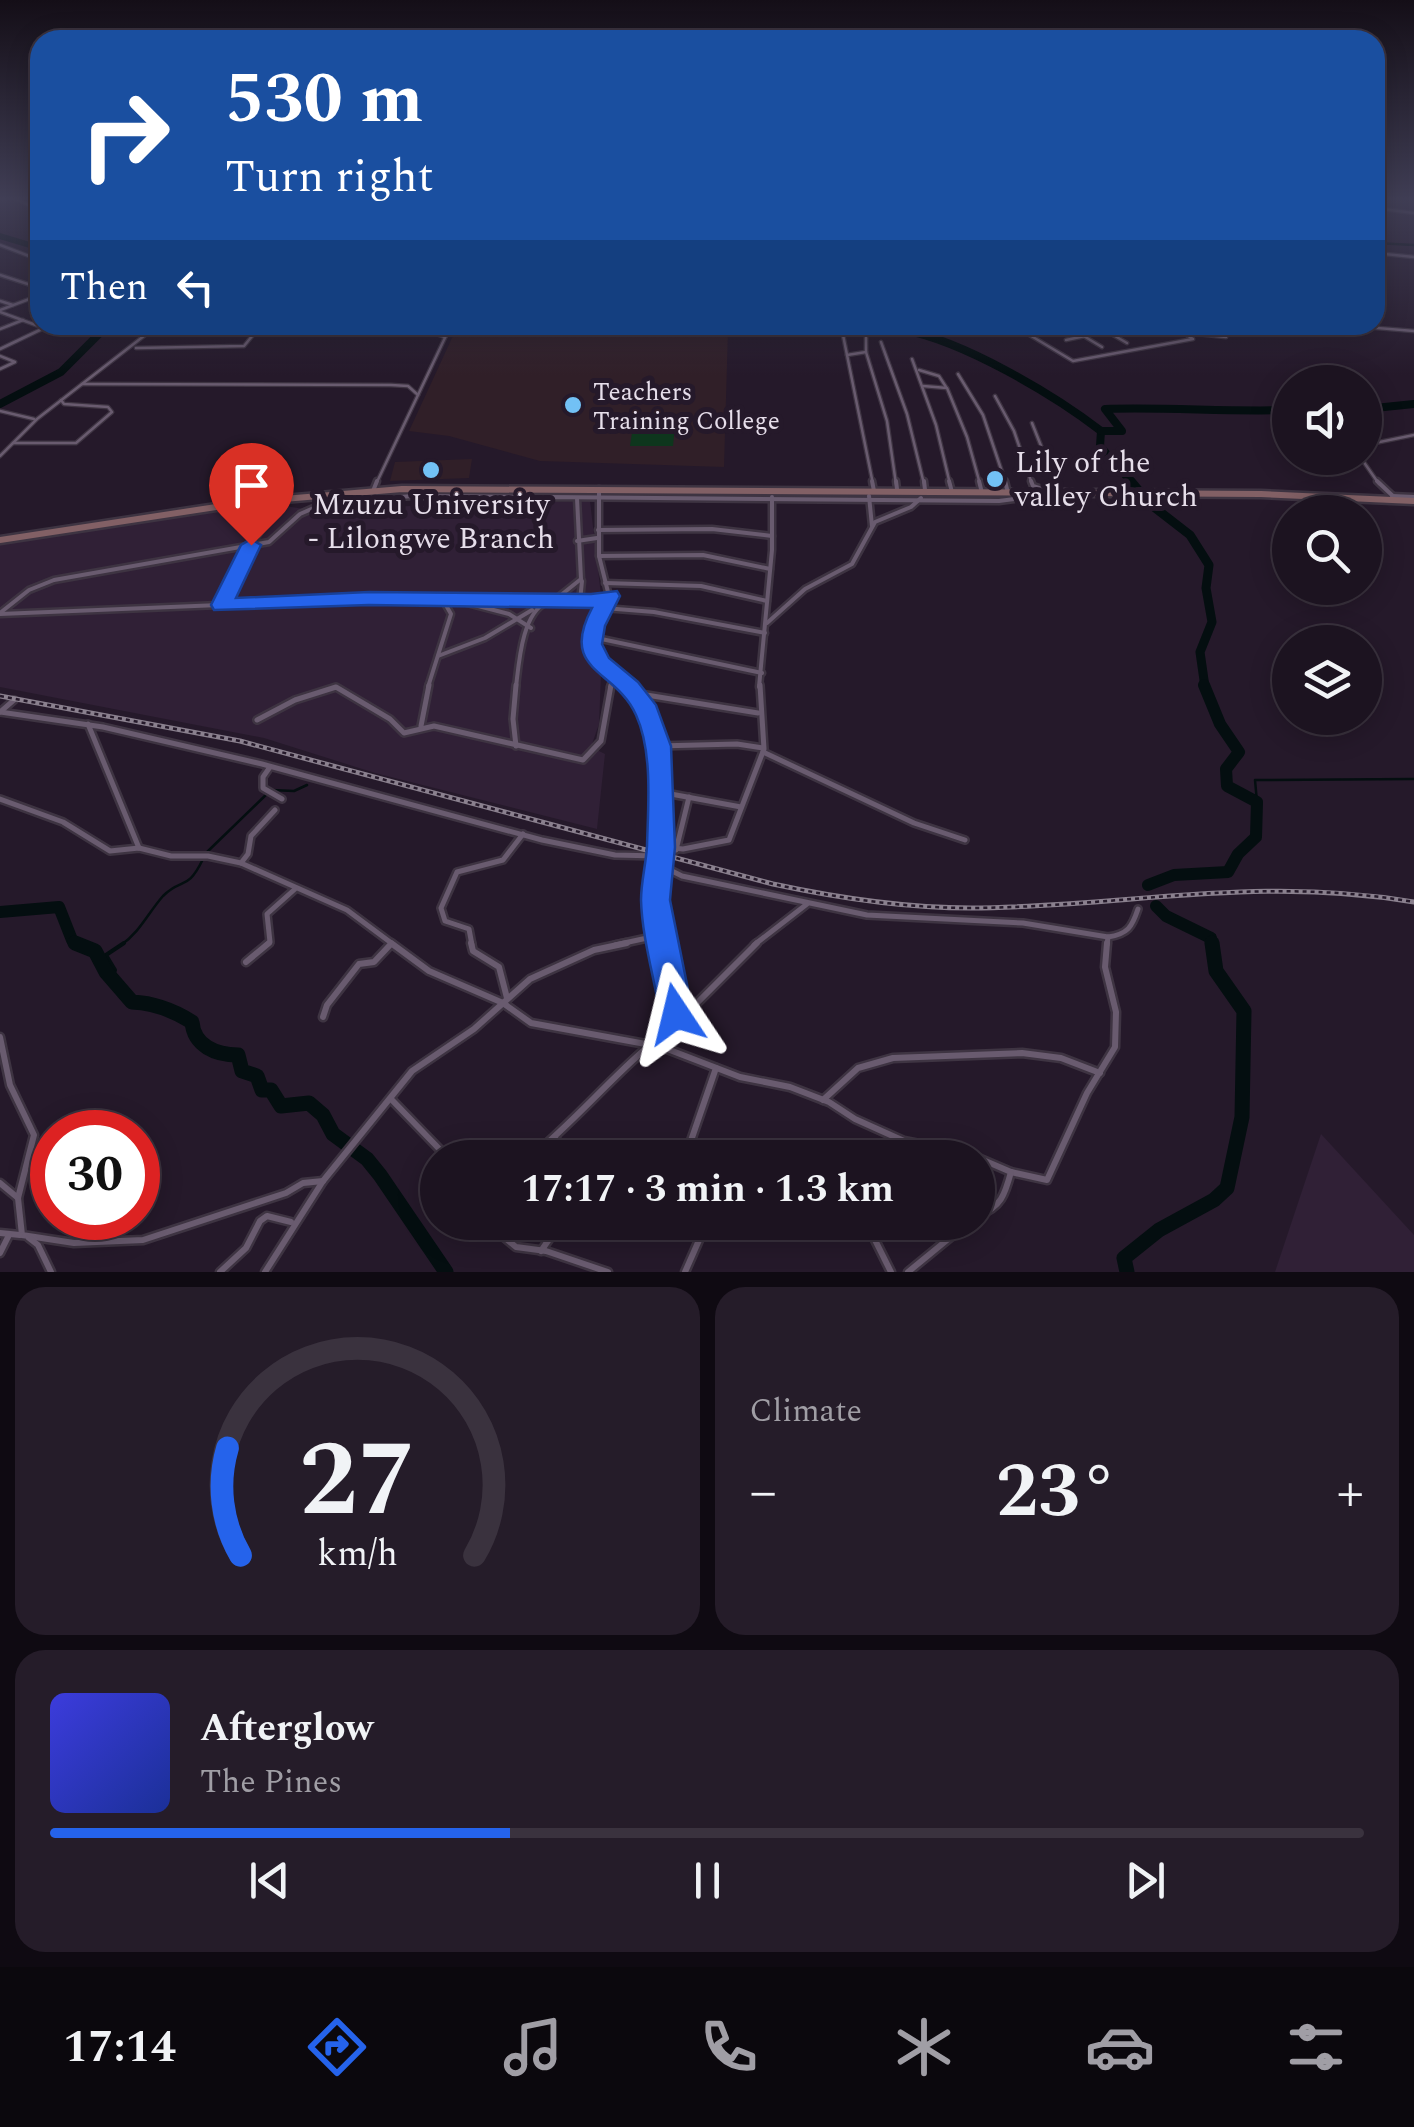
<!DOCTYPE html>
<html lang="en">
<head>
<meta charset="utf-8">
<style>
	:root { --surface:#1c1320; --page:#251c29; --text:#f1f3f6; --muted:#a09ea5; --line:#3a323e; --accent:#2563eb }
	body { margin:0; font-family:Spectral,serif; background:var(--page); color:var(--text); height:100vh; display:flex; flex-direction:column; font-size:38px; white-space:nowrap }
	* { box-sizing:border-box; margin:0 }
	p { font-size:32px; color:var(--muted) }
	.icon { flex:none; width:55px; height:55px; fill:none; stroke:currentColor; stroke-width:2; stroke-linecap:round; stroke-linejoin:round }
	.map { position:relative; height:1272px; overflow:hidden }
	.drawer { display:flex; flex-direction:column; gap:15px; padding:15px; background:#0f0a12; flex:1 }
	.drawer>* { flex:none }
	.guide { position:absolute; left:30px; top:30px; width:1355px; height:305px; border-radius:30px; box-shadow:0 5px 25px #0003,0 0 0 2px var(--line); background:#1a4fa0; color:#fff; overflow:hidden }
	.buttons { position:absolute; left:1272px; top:365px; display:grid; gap:20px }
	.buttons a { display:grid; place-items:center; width:110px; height:110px; border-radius:50%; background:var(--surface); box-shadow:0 5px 25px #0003,0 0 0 2px var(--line); font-size:50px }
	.speed { position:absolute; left:30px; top:1110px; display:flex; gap:20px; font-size:50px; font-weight:700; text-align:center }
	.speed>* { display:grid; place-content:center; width:130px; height:130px; border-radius:50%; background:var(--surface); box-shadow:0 5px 25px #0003,0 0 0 2px var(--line); line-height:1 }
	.speed .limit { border:15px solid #d22; background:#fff; color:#111 }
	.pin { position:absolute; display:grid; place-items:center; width:85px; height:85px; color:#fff; margin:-102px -42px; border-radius:50% 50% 50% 0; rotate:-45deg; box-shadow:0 0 10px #0007 }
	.pin .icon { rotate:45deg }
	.me { position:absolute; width:110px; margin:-55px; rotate:350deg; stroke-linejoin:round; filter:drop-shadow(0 0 8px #0008) }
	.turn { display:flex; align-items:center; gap:35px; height:210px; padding:0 30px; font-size:45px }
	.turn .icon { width:130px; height:130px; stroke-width:2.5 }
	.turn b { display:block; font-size:70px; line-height:85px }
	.then { display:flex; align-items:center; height:95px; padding:0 30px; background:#0003; gap:20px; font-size:38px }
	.big { font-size:75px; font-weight:700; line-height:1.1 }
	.drawer .tile { flex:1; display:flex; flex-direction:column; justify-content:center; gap:15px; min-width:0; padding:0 35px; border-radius:30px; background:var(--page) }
	.drawer .dial { align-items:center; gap:0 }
	.dial svg { height:260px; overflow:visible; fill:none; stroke:var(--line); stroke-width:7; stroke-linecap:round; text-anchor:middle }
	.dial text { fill:var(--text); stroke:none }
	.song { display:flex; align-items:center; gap:30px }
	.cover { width:120px; height:120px; border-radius:15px; background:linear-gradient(135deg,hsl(240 70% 55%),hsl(230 70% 35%)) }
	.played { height:10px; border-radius:5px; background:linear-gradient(90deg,var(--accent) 35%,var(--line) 35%) }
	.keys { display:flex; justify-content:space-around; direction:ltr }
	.heat { display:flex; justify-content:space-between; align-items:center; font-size:55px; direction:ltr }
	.drawer .tiles { flex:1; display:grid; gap:15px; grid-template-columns:1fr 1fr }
	.tile:last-child { grid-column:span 2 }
	.trip { position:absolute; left:420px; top:1140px; width:575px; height:100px; border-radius:50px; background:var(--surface); box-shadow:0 5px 25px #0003,0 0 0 2px var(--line); font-weight:700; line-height:100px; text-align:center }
	.tabs { display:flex; height:160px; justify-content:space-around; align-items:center; background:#0b080d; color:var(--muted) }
	.tabs .icon { width:70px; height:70px }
	.tabs .current { color:var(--accent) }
	.tabs b { font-size:45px; color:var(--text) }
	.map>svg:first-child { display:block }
	.built { fill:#302036 }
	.education { fill:#301f28 }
	.green { fill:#0e361d }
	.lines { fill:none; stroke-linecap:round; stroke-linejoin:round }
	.stream-far1 { stroke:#040e10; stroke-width:2.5 }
	.stream { stroke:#040e10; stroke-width:4 }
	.river-far4 { stroke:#040e10; stroke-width:6 }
	.river-far3 { stroke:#040e10; stroke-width:8 }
	.river-far2 { stroke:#040e10; stroke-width:9 }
	.river-far1 { stroke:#040e10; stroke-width:12 }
	.river { stroke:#040e10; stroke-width:15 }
	.minor-far3-casing { stroke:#3e3442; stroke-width:5 }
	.minor-far2-casing { stroke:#3e3442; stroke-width:9 }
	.minor-far1-casing { stroke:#3e3442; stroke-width:10 }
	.minor-casing { stroke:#3e3442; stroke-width:11 }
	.tertiary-casing { stroke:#3e3442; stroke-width:5 }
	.secondary-casing { stroke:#3e3442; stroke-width:11 }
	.minor-far3 { stroke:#695b6f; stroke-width:2.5 }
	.minor-far2 { stroke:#695b6f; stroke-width:4 }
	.minor-far1 { stroke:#695b6f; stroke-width:5 }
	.minor { stroke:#695b6f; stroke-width:6 }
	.tertiary { stroke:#695b6f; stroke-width:2.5 }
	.secondary { stroke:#826065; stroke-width:6 }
	.rail-casing { stroke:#8a808e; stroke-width:5 }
	.rail { stroke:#25192a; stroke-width:2.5; stroke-dasharray:4; stroke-linecap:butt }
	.route { fill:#2563eb; stroke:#184099; stroke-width:2.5 }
	.poi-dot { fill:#72c1f5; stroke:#25192a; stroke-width:4 }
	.labels { text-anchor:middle; stroke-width:10; stroke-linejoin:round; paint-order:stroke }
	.far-poi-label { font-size:25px; fill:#e6deea; stroke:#25192a; text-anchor:start }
	.poi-label { font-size:30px; fill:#e6deea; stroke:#25192a; text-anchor:start }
</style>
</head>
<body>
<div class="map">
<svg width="1414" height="1272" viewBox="0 0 1414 1272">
	<rect width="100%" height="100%" fill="#25192a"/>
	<g class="built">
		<path d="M590,501l11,94 -14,60 14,20 -2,49 -8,23 14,7 -8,75 -222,-56 -111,-35 -264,-51v-144l266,-40 38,6z"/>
		<path d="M1321,1134l93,101v37h-139z"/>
	</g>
	<g class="education">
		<path d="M458,325h200l4,8 66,-3 -4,137 -184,-6 -91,-25 -40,-5z"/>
		<path d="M472,459l-3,19 -79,3 5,-19z"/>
	</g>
	<path class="green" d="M635,413l41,1 -3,32h-43z"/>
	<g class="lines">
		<g class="stream-far1">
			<path d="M1375,243l39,2"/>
			<path d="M1257,802l-2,-22 159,-1"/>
			<path d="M206,853l65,-63 23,1 13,-6"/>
			<path d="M121,945c19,-13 27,-32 42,-49 19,-19 24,-4 40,-37"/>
		</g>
		<path class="stream" d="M112,979l3,-9 -9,-15 18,-12"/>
		<path class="river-far4" d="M0,236l40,12"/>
		<g class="river-far3">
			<path d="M903,325l1,5c59,11 149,64 197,101l-1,15 33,38"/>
			<path d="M0,404l61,-32 47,-47"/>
			<path d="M1365,409l49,-5"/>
			<path d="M1101,431h21l-17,-22c62,-2 123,3 185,1"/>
		</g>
		<path class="river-far2" d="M1131,481l19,23 40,31 19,30 -3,23 6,34 -12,30 5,35"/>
		<g class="river-far1">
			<path d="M1148,885l26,-10 54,-3 10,-18 18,-17 1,-35 -30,-16 -1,-17 13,-17 -19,-28 -16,-39"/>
			<path d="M1156,906l10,10 45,22 1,7"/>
			<path d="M0,912l59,-5 13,33 7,5"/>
		</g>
		<g class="river">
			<path d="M75,943l20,8 11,21 26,30c23,1 41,8 60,20 2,24 24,33 46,33l4,16 15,5 5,14h9l10,16 28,-3 14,12 10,19 34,25 13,16 66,97"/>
			<path d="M1127,1272l-3,-14 35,-28 55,-30 13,-12 15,-71 2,-106 -28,-40 -4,-28"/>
		</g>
		<defs>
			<g id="minor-far3">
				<path d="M0,199l14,-1 26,12"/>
				<path d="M1375,208l39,5"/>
				<path d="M0,245l29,11"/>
				<path d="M1375,253l39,4"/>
				<path d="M0,275l40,13"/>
				<path d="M0,301l13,4"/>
				<path d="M0,312l44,16 -44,21"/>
				<path d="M325,325l2,5 94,-1 24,8"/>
				<path d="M841,325l32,159"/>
				<path d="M1074,325l-46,9 45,27 120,-22 -22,-14"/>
				<path d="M1096,325l31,18"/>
				<path d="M1341,325l73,6"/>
				<path d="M1067,326l35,21"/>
				<path d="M0,329l23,-9"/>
				<path d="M1188,333l38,4"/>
				<path d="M866,338v14l21,69 9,63"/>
				<path d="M1066,340l19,-4"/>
				<path d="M881,342l26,72 17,70"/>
				<path d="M136,348l108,-2 17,-21"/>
				<path d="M847,355l19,-3"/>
				<path d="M0,356l15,6 -15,7"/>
				<path d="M912,359l24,66 14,59"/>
				<path d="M919,370l20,6 7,11"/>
				<path d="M958,374l25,41 23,69"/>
				<path d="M82,384l309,1 17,1 10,9"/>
				<path d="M923,386l24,2 20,49 13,47"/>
				<path d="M995,396l19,35 18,53"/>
				<path d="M0,411l34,8"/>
				<path d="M1032,423l24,61"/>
				<path d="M13,443h63l36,-31 -4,-5 -44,-3 -3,-4"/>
				<path d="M1365,445l49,-10"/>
				<path d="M0,456l37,-37 121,-94"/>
				<path d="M1361,458l18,26"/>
				<path d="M376,484l75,-159"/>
			</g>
			<g id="minor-far2">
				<path d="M872,481l2,10"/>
				<path d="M896,481l1,8"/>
				<path d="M924,481l1,9"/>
				<path d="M949,481l3,11"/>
				<path d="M979,481l3,12"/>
				<path d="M1005,481l3,12"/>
				<path d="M1031,481l2,5 15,5"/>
				<path d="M1055,481l5,12"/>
				<path d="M1377,481l18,17"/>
				<path d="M599,489v67l10,40c-21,47 -23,55 17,91"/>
				<path d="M373,491l4,-10"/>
				<path d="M869,496l3,30"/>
				<path d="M1392,496l22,1"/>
				<path d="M341,498l12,3 59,-5 118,1"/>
				<path d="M523,502l26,-5 450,4 54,-7"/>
				<path d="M598,530l114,-1 60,7"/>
				<path d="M577,541l20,-3"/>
				<path d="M599,556l104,-1 67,14"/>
				<path d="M605,583l96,3 66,15"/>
				<path d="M556,599l25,-20 -4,-81"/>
				<path d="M580,601l2,-20"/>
				<path d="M463,602l46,12 22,14"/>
				<path d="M223,603l28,-58 31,-47"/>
				<path d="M604,608l50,4 111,21"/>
				<path d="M0,613l29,-23 25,-10 215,-38 31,-28 39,-17"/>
				<path d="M0,614l369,-15 223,2 17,-5"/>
				<path d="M767,623l38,-34 47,-25 23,-42 36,-15 10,-9"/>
				<path d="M592,637l170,36"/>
				<path d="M438,656l47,-18 47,-28"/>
				<path d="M428,687l23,-73 -8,-14"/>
				<path d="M516,687c3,-25 6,-74 31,-85"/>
				<path d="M610,687l9,-10"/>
				<path d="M759,687l13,-137v-53"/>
			</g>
			<g id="minor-far1">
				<path d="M516,685l-3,34 3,27"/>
				<path d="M623,685c71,65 21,177 40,260"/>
				<path d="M634,693l124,20"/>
				<path d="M0,712l103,15 159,37 280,76 73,15 43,1"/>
				<path d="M0,712l14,-12"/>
				<path d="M257,720l38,-20 41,-13 54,32 14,14 30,-7 149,34 18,-19 10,-56"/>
				<path d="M88,724l51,124"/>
				<path d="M421,726l8,-41"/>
				<path d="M658,746l79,-2 26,4"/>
				<path d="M763,752l151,71 51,17"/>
				<path d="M270,767l-7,10v11l19,11"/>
				<path d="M660,792l81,15"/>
				<path d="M0,799l63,23 47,29 29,-3 32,8h37l33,7 106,47 47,35"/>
				<path d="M661,847l22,2 46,-9 35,-91 -4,-64"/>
				<path d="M676,850l13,-53"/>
				<path d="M241,863l7,-9 3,-18 24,-26"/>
				<path d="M660,865l22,11 185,39 156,8 85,14c20,-3 24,-10 30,-28"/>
				<path d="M266,945l4,-3 -3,-28 28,-25"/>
				<path d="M472,945l-3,-16 -24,-8 -4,-13 16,-36 46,-12 20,-26"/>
				<path d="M615,945l46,-10"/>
				<path d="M754,945l53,-41"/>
				<path d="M1107,945l1,-8"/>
			</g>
			<g id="minor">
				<path d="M391,943l38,28 74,32 28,20 131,24 78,30 50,10 39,15 26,17 49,22 65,13 42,18 36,8 40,-87 28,-46 1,-35 -11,-45 2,-24"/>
				<path d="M471,943l2,8 26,16 8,31"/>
				<path d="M246,962l23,-19"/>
				<path d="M323,1017l4,-12 32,-41 15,-2 16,-17"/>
				<path d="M675,1025l82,-82"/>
				<path d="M0,1037l10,48 24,50 -16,63 4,37 52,8 69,-3 143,-47 17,-10 20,-2"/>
				<path d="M391,1099l57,59"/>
				<path d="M823,1100l35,-32 35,-10 129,-5 39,5 39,15"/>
				<path d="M554,1138l18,16 33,4"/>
				<path d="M757,1157l4,1"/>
				<path d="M530,1158c51,-42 92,-94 145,-133l-1,-31 -11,-51"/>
				<path d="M685,1158l31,-90"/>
				<path d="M0,1183l18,15"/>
				<path d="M978,1215c23,-7 27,-21 33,-43"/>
				<path d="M486,1222l30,25 30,4 62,21"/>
				<path d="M866,1222l25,50"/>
				<path d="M0,1233l20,2"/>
				<path d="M29,1238l9,7 13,27"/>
				<path d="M541,1251l20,-29"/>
				<path d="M0,1253l9,-18"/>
				<path d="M220,1272l26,-24 14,-27 7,-5 24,6"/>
				<path d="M265,1272l58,-91 89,-110 62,-42 56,-50 64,-29 33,-7"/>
				<path d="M685,1272l22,-50"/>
				<path d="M908,1272l61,-50"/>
			</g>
			<path id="tertiary" d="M0,310l40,-15"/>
			<path id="secondary" d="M0,540l249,-38 153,-13 859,5 153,7"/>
		</defs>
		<use href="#minor-far3" class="minor-far3-casing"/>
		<use href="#minor-far2" class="minor-far2-casing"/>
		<use href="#minor-far1" class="minor-far1-casing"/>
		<use href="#minor" class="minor-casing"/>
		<use href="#tertiary" class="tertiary-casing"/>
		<use href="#secondary" class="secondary-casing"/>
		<use href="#minor-far3" class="minor-far3"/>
		<use href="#minor-far2" class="minor-far2"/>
		<use href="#minor-far1" class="minor-far1"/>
		<use href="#minor" class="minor"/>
		<use href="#tertiary" class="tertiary"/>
		<use href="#secondary" class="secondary"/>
		<defs>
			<path id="rail" d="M0,696l240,45 533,143c65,14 131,24 198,24 154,-1 285,-33 443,-6"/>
		</defs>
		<use href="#rail" class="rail-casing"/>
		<use href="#rail" class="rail"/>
	</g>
	<linearGradient id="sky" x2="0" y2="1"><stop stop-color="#140e17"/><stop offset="0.53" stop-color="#403e55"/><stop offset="1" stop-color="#403e55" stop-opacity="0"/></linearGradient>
	<rect width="1414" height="375" fill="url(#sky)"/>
	<path class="route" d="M251,539l10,6 -25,53 133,-6 222,2 26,-3 3,5 -15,30 -3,18 7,14 29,24 18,23 15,41 4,101 -5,53 23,114 -5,11 -12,4 -11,-4 -5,-11c-6,-37 -18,-77 -19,-114 0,-18 5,-36 6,-54 1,-40 6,-94 -11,-131 -20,-46 -78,-43 -44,-107l-223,-3 -155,5 -3,-5 30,-60z"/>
	<g class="poi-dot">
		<circle cx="573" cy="405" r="10"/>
		<circle cx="431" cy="470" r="10"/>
		<circle cx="995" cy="479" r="10"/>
	</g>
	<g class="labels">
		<g class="far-poi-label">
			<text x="593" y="400">Teachers<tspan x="593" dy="29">Training College</tspan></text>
		</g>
		<g class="poi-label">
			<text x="1015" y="472">Lily of the<tspan x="1015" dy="34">valley Church</tspan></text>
			<text x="431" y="514" text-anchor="middle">Mzuzu University<tspan x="431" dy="34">- Lilongwe Branch</tspan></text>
		</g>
	</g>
</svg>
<div class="buttons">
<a><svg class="icon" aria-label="sound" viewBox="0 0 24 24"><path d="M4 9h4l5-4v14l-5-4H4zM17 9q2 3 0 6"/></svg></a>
<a><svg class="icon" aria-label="search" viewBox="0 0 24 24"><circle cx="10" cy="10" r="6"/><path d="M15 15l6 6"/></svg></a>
<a><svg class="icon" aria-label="layers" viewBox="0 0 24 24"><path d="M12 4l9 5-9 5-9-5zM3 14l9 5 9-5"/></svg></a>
</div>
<div class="speed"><div class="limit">30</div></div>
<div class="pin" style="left:251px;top:545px;background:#d93025"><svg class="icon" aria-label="arrive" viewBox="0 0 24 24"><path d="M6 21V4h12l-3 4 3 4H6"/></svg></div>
<svg class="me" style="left:676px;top:1014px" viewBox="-20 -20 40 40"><path d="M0-17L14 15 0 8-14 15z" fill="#2563eb" stroke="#fff" stroke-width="4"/></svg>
<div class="trip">17:17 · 3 min · 1.3 km</div>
<div class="guide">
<div class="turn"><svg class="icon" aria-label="right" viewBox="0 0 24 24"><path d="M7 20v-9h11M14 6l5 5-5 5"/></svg><div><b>530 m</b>Turn right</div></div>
<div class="then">Then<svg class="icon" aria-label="left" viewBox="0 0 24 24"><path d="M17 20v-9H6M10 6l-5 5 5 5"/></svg></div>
</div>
</div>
<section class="drawer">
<div class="tiles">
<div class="tile dial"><svg viewBox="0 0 100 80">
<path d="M14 69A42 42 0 1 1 86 69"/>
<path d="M14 69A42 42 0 0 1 10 36" stroke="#2563eb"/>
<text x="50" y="56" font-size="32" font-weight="700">27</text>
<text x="50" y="72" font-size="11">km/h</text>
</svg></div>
<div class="tile"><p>Climate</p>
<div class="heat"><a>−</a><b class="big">23°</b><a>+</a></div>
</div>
<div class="tile">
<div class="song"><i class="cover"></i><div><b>Afterglow</b><p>The Pines</p></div></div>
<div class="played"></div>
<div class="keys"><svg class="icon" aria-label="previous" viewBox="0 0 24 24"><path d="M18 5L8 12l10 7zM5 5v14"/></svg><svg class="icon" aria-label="pause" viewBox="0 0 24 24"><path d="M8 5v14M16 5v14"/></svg><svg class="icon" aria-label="next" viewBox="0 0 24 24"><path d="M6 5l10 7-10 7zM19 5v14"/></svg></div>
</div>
</div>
</section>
<nav class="tabs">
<b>17:14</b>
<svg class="icon current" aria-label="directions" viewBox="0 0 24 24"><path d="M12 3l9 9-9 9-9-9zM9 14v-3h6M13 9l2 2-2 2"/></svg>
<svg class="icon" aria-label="music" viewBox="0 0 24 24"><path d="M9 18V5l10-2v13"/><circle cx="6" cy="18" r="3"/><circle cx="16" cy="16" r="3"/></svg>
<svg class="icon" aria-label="phone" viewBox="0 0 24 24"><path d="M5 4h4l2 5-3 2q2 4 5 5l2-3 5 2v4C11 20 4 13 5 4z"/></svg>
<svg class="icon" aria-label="climate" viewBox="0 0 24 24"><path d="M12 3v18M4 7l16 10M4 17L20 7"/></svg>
<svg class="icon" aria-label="car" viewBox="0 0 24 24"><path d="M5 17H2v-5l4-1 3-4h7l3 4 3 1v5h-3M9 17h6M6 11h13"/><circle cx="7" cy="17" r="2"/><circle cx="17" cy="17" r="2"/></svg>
<svg class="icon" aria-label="filters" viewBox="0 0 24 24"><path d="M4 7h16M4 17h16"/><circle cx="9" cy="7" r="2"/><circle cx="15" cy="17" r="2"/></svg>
</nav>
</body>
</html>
